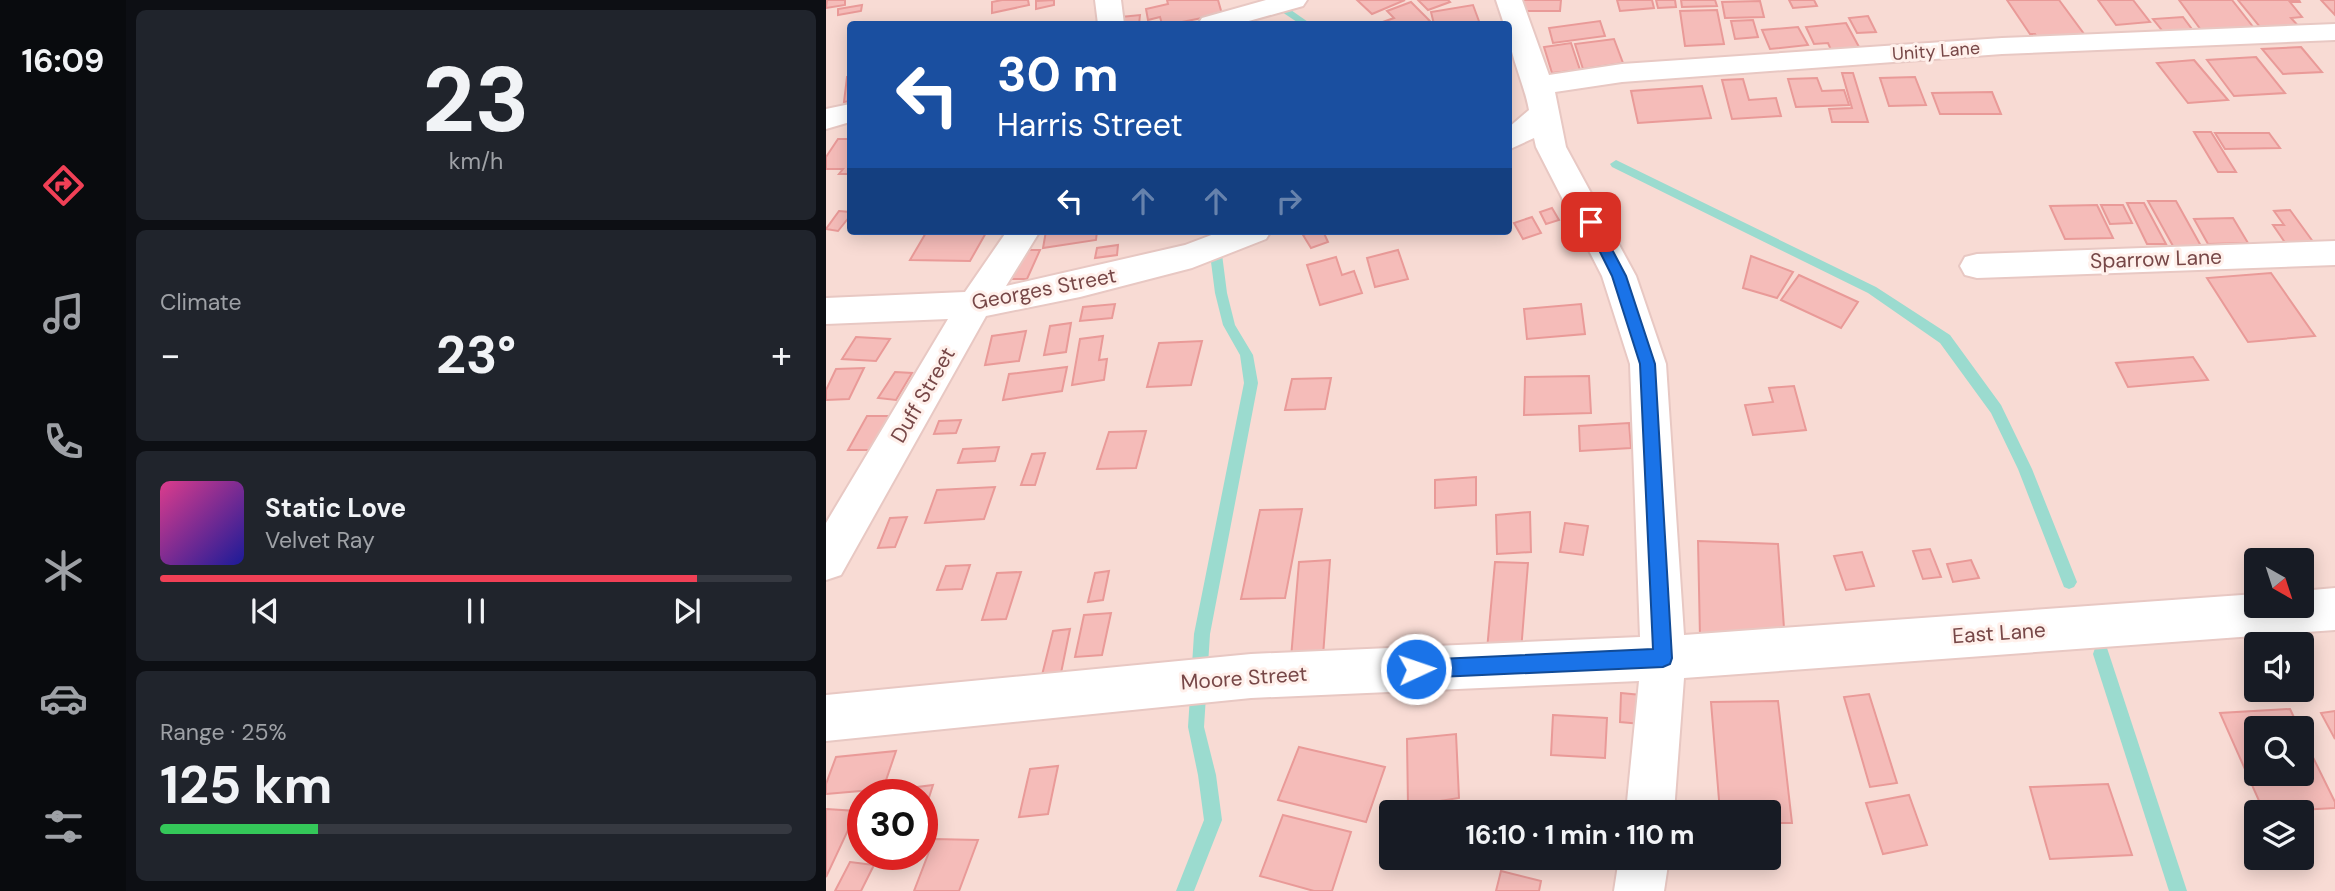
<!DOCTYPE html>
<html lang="en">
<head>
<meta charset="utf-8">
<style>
	:root { --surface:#171b24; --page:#20242c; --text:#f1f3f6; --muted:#9ea1a6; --line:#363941; --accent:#f04056 }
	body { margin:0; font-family:"DM Sans",sans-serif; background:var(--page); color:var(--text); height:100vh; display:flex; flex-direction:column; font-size:26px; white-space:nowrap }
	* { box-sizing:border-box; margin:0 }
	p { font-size:23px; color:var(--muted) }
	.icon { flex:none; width:38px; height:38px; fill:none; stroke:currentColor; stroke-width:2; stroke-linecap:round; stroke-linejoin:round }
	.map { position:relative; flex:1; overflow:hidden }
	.details { display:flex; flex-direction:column; gap:10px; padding:10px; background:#0d0f14; width:700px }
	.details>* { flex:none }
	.top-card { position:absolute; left:21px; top:21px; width:665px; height:214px; border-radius:7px; box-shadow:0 4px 18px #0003; background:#1a4fa0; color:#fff; overflow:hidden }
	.needle { width:46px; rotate:141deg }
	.fabs { position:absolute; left:1418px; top:548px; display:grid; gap:14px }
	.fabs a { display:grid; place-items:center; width:70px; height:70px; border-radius:7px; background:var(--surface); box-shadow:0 4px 18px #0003; font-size:35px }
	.speed { position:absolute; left:21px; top:779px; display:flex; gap:14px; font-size:35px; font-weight:700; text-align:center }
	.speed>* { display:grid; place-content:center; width:91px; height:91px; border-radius:50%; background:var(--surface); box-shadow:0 4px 18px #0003; line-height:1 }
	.speed .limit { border:10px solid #d22; background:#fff; color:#111 }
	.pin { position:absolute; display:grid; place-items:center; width:60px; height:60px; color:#fff; margin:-30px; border-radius:14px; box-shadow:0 4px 10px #0006 }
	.me { position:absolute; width:77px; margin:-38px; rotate:87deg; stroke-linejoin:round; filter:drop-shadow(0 0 5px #0008) }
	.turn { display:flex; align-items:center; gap:24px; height:147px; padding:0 35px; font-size:32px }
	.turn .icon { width:91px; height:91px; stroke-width:2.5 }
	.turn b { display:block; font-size:49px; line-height:60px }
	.lanes { display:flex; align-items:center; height:66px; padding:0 35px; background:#0003; justify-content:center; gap:35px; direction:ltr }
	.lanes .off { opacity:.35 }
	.big { font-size:52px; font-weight:700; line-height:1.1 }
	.details .tile { flex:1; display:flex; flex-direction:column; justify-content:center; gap:10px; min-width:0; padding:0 24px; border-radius:10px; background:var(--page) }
	.details .dial { align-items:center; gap:0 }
	.dial b { font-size:91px; line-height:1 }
	.song { display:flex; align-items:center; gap:21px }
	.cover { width:84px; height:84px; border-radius:10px; background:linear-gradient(135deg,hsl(330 70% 55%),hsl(240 70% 35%)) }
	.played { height:7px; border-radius:4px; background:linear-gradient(90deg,var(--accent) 85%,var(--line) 85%) }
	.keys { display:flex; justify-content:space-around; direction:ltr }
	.heat { display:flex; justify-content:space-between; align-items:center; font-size:38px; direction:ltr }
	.charge { height:10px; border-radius:5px; background:linear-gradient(90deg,#34c759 25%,var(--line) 0) }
	.trip { position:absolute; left:553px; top:800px; width:402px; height:70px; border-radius:7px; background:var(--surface); box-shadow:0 4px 18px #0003; font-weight:700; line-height:70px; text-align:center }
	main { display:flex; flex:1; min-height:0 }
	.menu { display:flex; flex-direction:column; width:126px; justify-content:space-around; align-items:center; background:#090b0e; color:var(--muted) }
	.menu .icon { width:49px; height:49px }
	.menu .on { color:var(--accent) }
	.menu b { font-size:32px; color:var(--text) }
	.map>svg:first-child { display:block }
	.residential { fill:#f8dbd4; fill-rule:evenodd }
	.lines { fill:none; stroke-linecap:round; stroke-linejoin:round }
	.stream { fill:#9bdbcf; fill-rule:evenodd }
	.building { fill:#f5bcb9; stroke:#e99a98; stroke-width:2 }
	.minor-casing { stroke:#e8c8c3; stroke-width:4 }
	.minor { fill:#fff; fill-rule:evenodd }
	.route { fill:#1a73e8; stroke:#114b97; stroke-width:2 }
	.labels { text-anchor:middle; stroke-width:6; stroke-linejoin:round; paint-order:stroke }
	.far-street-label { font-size:18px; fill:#774747; stroke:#fff0eb }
	.street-label { font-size:21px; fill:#774747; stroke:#fff0eb }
</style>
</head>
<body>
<main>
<nav class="menu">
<b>16:09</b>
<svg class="icon on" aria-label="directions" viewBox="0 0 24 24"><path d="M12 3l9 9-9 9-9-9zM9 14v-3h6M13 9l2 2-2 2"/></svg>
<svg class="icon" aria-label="music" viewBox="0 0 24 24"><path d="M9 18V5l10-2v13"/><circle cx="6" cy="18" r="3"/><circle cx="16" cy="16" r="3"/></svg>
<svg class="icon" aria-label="phone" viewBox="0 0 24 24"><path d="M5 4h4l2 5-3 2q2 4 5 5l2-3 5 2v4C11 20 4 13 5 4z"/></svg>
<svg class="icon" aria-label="climate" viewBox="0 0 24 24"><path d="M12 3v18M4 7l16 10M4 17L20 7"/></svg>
<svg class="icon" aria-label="car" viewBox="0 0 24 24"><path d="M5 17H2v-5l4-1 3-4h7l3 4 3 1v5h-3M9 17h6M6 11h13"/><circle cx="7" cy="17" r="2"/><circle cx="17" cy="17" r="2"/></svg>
<svg class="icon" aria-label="filters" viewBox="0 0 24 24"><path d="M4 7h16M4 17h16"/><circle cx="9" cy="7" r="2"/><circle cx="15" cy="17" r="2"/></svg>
</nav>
<section class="details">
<div class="tile dial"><b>23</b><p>km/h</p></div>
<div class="tile"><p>Climate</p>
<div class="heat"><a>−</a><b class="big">23°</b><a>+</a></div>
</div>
<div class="tile">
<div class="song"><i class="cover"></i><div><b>Static Love</b><p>Velvet Ray</p></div></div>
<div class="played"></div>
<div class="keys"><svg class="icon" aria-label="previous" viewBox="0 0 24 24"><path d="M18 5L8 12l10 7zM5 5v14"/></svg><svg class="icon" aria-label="pause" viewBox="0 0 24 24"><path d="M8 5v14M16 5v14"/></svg><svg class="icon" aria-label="next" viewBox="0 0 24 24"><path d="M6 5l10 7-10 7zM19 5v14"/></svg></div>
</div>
<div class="tile"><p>Range · 25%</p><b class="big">125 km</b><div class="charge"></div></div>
</section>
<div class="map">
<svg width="1509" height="891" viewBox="0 0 1509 891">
	<rect width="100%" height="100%" fill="#feeae3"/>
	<path class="residential" d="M0,0h1509v891h-1509zM24,24h658v207h-658zM1430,560h45v46h-45zM1430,644h45v46h-45zM1430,728h45v46h-45zM37,794h59v60h-59zM565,812h378v46h-378zM1430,812h45v46h-45z"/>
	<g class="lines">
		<g class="stream">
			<path d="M456,8h6l23,16h-11l-18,-12z"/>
			<path d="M790,160l260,127 74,48 51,70 31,64 45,113 -3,5 -5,2 -5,-2 -46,-118 -27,-56 -51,-70 -72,-50 -256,-126 -2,-3z"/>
			<path d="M381,231h12l8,62 8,32 18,30 5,28 -48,251 -6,93 12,48 6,45 -28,71h-18l28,-71 -6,-45 -10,-48 6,-93 50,-251 -4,-28 -17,-30 -8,-32z"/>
			<path d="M1275,646l6,2 2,6 78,237h-18l-76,-237 2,-6z"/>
		</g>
	</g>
	<g class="building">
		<path d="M1,0h18v5l-19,3z"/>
		<path d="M176,0h26l1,5 -37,8v-11z"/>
		<path d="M228,0v5l-18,4v-8z"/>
		<path d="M341,0h51l4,14 -50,10h-10l-2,-7 -12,3 -2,-11 22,-5z"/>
		<path d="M531,0h48l-33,14z"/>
		<path d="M592,0h30l2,2 -22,8z"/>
		<path d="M691,0h44l-1,11h-44z"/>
		<path d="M791,0h35l2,8 -34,3z"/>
		<path d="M830,0h19l1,7 -18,1z"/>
		<path d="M855,0h34l2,6 -35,1z"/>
		<path d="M963,0h25l3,6 -24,2z"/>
		<path d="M1181,0h52l28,38 -47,4 -5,-8h-5z"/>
		<path d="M1272,0h35l17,22 -34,3z"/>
		<path d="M1353,0h53l22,28 -53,2z"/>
		<path d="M1412,0h61l1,2h-10l12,15 -11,1 11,12 -38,2z"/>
		<path d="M1495,0h14v15z"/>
		<path d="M934,1l4,16 -39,1 -3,-16z"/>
		<path d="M585,2l19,19 -9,3h-44l17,-6 -7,-7z"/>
		<path d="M36,5l-1,6 -23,4v-6z"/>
		<path d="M647,5l7,19h-46l-3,-12z"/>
		<path d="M891,10l7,34 -39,2 -5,-35z"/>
		<path d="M314,15l-1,9h-18v-7z"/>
		<path d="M1042,16l8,16 -19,1 -8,-15z"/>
		<path d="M1357,17l11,15 -29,2 -12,-15z"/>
		<path d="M927,20l5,17 -23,2 -4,-18z"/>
		<path d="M774,21l5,15 -52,7 -4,-15z"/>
		<path d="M1020,23l13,24 -28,3 -3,-7 -14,1 -8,-17z"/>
		<path d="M972,27l10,18 -38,4 -8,-19z"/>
		<path d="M788,39l9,24 -40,6 -8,-25z"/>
		<path d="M745,43l9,27 -28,3 -8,-26z"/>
		<path d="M1475,47l21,25 -39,2 -21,-25z"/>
		<path d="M1430,57l29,36 -51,3 -27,-36z"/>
		<path d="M1368,60l34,40 -40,3 -31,-40z"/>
		<path d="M1016,73h11l15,49h-36l-3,-13 23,-1z"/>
		<path d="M21,77h3v24l-6,1z"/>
		<path d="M1089,77l11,28 -37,1 -9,-28z"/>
		<path d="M991,78l5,13 22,-1 5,15 -53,2 -8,-28z"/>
		<path d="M917,79l6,21 27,-2 5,18 -49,3 -10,-39z"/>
		<path d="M876,86l9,32 -73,5 -7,-32z"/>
		<path d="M1166,92l9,22h-61l-8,-21z"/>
		<path d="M1368,132h17l25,40h-18z"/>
		<path d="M1389,133h54l11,15 -55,1z"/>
		<path d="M12,139h12v35h-11l4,-5h-17v-12z"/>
		<path d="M1322,201h28l25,45h-28z"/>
		<path d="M1301,203h17l22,41h-19z"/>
		<path d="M1271,205l16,33 -48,1 -15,-33z"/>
		<path d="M1275,205h22l9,18 -22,1z"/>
		<path d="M726,208l7,12 -13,4 -6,-12z"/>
		<path d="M1464,210l24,33 -28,1 -13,-19h11l-10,-14z"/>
		<path d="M13,211l11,1v4l-12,15 -12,-2z"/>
		<path d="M706,217l9,16 -18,6 -9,-16z"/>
		<path d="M1407,218l15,25 -40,1 -14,-25z"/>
		<path d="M101,231h60l-17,30 -60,-1z"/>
		<path d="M220,231h51l-1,9 -53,8z"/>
		<path d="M487,231h10l5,11 -17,6 -8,-13z"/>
		<path d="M292,245l-1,10 -22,3 2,-10z"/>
		<path d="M192,250h22l-13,29h-22z"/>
		<path d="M572,250l10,29 -33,8 -8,-29z"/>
		<path d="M925,256l42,16 -16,26 -34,-10z"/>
		<path d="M510,257l6,18 12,-4 8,22 -42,12 -13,-40z"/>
		<path d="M1445,273l44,63 -67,6 -41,-64z"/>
		<path d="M973,275l59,27 -17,26 -60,-28z"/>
		<path d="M289,304l-3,14 -32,3 3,-14z"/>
		<path d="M755,304l4,30 -58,5 -3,-30z"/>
		<path d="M245,323l-5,29 -22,3 6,-29z"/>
		<path d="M200,331l-7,30 -34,4 7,-29z"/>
		<path d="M277,336l-4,24 8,-1 -3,21 -32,5 8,-46z"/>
		<path d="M30,337l34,2 -14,22 -34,-2z"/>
		<path d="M376,341l-11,44 -44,2 12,-44z"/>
		<path d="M1367,357l15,23 -80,7 -12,-24z"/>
		<path d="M241,367l-5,24 -59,9 6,-26z"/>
		<path d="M38,368l-15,31 -23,1v-10l10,-21z"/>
		<path d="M69,372l17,1 -16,27 -18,-2z"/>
		<path d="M763,376l2,37 -67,2 1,-38z"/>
		<path d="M505,378l-6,31 -40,1 7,-31z"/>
		<path d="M968,386l12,44 -53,5 -8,-30 28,-3 -4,-14z"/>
		<path d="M41,416h27l-18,34h-28z"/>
		<path d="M135,420l-5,13 -22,1 5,-13z"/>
		<path d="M803,423l2,25 -51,3 -1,-25z"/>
		<path d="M320,431l-10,37 -39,1 12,-37z"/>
		<path d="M173,447l-4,14 -37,2 5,-14z"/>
		<path d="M219,453l-10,32h-14l11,-31z"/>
		<path d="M650,477v28l-41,3v-28z"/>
		<path d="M169,487l-11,32 -59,4 12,-33z"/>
		<path d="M476,509l-17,89 -44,1 19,-89z"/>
		<path d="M704,512l1,40 -34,2 -1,-39z"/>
		<path d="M81,517l-12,30 -17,1 12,-30z"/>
		<path d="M739,523l23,3 -5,29 -23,-3z"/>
		<path d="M872,541l80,3 7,98 -85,-5z"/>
		<path d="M1104,549l11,28 -18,2 -10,-28z"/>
		<path d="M1036,552l12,34 -28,4 -12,-34z"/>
		<path d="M504,560l-7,96 -32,2 8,-96z"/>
		<path d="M1145,560l8,18 -26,4 -6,-18z"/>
		<path d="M669,562l33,1 -7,88 -34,-1z"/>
		<path d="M144,565l-8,24 -25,1 9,-24z"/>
		<path d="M283,571l-6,29 -15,2 7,-29z"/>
		<path d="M195,572l-15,47 -24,1 15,-47z"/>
		<path d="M285,613l-9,42 -27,2 9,-42z"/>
		<path d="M244,629l-9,44 -19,2 11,-44z"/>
		<path d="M795,693l20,2v29l-21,-2z"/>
		<path d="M1043,694l28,89 -27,4 -26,-90z"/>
		<path d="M952,701l14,122h-23v-11h-49l-9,-110z"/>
		<path d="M1464,709l9,19h-43v46h45v-41l34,69v6l-71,4 -44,-99z"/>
		<path d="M1509,711v28l-14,-26z"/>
		<path d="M727,715l54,3 -2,40 -54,-3z"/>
		<path d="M630,734l3,64 -51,8 -1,-67z"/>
		<path d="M473,747l86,20 -19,55 -88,-22z"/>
		<path d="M70,751l-13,38 -57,5v-10l10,-27z"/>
		<path d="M232,766l-10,48 -29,3 11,-48z"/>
		<path d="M1282,784l24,71 -82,4 -20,-72z"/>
		<path d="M107,785l-10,31 -1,-22h-37l1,-3z"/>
		<path d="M1083,795l18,50 -44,9 -17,-51z"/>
		<path d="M0,809l31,2 -31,66z"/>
		<path d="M457,815l68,17 -19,59h-18l-54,-15z"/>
		<path d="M108,839l44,1 -19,51h-45z"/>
		<path d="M24,862l24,3 -13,26h-26z"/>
		<path d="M675,871l40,10 -2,10h-43z"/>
	</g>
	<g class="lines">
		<defs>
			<g id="minor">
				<path d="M269,0h26l3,24h-26z"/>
				<path d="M440,0h41l-4,6 -65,18h-40l4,-6z"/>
				<path d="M670,0h26l27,75 73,-11 380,-26 333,-14v16l-333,14 -380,28 -67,10 11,55 70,129 30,88 18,271 572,-41v12h45v-15l34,-3v42l-651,48 -10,134h-48l13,-131 -388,17 -425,43v-46l425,-41 389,-17 -10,-273 -28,-88 -66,-129 -2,-9 -26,12v-22l21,-18c-5,-28 -21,-57 -21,-86h-4z"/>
				<path d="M24,104v18l-24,7v-20z"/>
				<path d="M181,231h33l-34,55 179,-41 37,-14h49l-5,8 -74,29 -112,29 -94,19 -145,259 -15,5v-57l122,-204 -122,5v-26l139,-6z"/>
				<path d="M1509,241v24l-358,13 -12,-3 -5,-9 5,-9 12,-3z"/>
				<path d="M793,858h50l-5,33h-50z"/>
			</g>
		</defs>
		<use href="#minor" class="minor-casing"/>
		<use href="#minor" class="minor"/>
	</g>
	<path class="route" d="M765,217l5,2 30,57 29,88 17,294 -2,6 -7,3 -247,11 -7,-3 -3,-6 3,-7 7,-2 237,-11 -13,-285 -28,-88 -27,-54z"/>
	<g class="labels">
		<g class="far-street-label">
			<text transform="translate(1110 51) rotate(-4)" y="6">Unity Lane</text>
		</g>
		<g class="street-label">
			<text transform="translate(1330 259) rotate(-2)" y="7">Sparrow Lane</text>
			<text transform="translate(218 289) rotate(-11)" y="7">Georges Street</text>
			<text transform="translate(97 395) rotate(-60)" y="7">Duff Street</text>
			<text transform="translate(1173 633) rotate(-4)" y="7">East Lane</text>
			<text transform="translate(418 678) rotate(-4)" y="7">Moore Street</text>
		</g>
	</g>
</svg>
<div class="fabs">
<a><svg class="needle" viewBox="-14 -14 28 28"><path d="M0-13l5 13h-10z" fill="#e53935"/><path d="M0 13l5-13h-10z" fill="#9ea1a6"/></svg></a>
<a><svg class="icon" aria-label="sound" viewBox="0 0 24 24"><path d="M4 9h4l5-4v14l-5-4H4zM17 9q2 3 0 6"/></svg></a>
<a><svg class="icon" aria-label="search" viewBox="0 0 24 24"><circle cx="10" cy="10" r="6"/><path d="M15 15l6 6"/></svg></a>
<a><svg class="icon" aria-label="layers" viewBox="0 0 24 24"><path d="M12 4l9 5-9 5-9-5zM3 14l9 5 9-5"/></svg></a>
</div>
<div class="speed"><div class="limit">30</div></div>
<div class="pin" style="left:765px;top:222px;background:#d93025"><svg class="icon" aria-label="arrive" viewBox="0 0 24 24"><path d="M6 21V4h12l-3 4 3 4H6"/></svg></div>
<svg class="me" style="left:590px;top:669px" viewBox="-20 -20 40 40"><circle r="17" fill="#1a73e8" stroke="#fff" stroke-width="3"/><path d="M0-11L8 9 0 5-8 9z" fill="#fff"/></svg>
<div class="trip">16:10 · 1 min · 110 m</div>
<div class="top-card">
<div class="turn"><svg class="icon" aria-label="left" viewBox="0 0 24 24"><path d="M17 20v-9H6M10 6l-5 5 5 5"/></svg><div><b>30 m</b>Harris Street</div></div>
<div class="lanes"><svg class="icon" aria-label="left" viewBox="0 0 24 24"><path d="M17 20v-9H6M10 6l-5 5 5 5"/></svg><svg class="icon off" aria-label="ahead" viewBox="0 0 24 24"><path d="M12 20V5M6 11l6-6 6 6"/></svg><svg class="icon off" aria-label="ahead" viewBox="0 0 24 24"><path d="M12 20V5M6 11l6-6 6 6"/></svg><svg class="icon off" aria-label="right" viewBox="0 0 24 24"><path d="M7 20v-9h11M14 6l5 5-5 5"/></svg></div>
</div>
</div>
</main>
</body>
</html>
